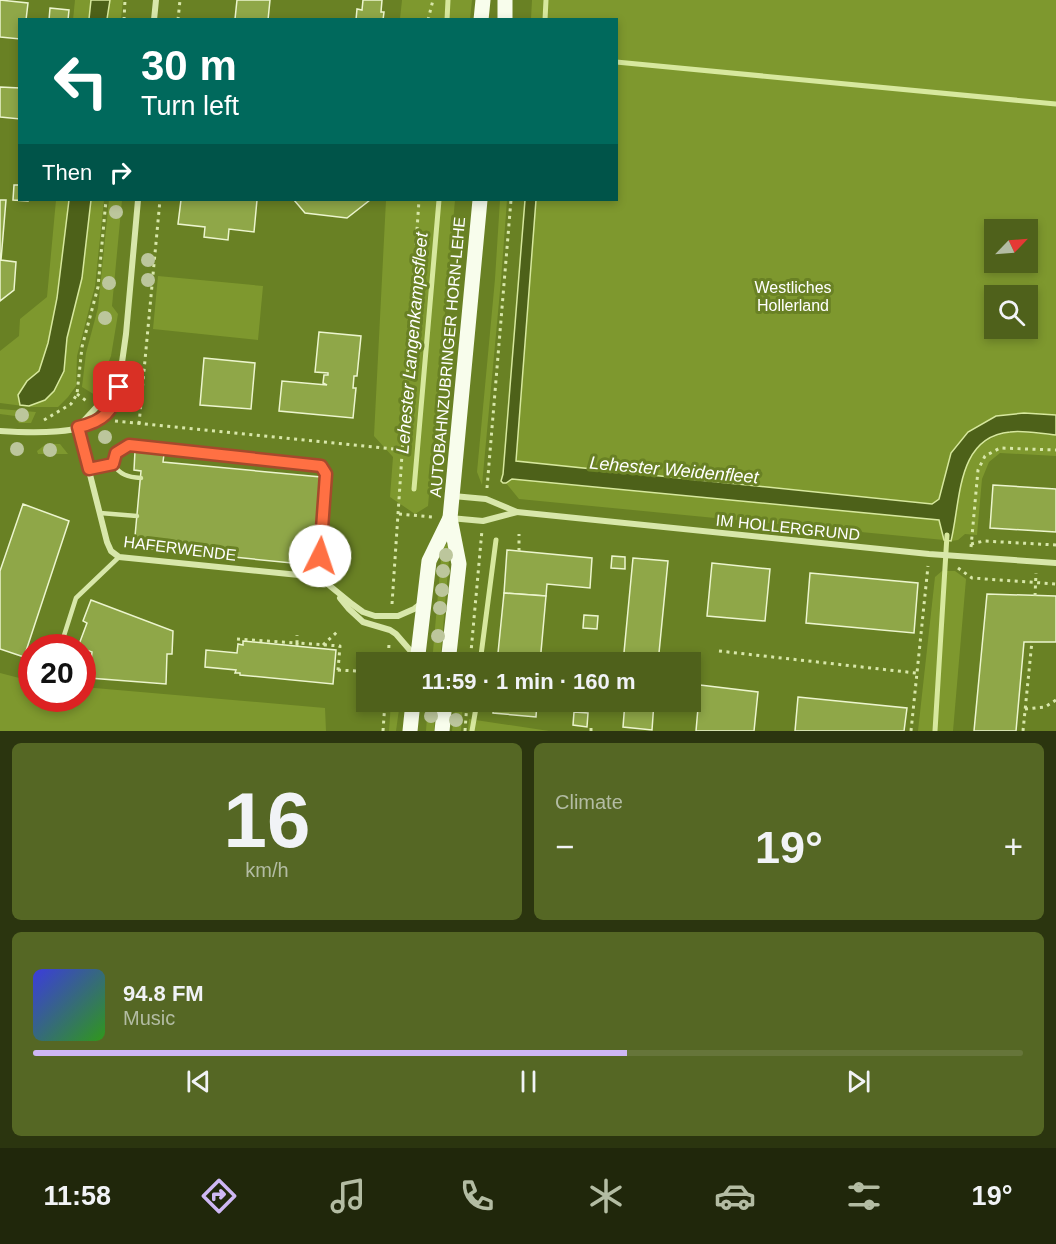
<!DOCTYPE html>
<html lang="en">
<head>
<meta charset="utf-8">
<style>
	:root { --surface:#4f611b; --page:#556724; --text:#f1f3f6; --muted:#b3bca3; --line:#66753a; --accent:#ceb7f4 }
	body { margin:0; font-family:Arial,sans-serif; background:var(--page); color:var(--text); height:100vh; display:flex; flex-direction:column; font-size:22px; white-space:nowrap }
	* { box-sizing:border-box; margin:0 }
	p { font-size:20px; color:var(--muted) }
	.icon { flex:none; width:33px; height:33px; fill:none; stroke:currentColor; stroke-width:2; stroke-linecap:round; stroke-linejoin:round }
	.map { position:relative; height:731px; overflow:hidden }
	.panel { display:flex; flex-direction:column; gap:12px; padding:12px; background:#2b350f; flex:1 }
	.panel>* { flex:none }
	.top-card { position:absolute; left:18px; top:18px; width:600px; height:183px; border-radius:0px; box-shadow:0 3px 9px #0003; background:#00695c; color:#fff; overflow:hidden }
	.needle { width:39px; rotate:65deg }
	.buttons { position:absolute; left:984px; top:219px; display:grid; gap:12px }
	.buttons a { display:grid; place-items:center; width:54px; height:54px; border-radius:0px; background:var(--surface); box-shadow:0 3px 9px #0003; font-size:30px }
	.speed { position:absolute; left:18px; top:634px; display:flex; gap:12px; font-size:30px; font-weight:700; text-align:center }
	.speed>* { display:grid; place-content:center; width:78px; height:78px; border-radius:50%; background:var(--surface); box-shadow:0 3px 9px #0003; line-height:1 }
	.speed .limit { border:9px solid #d22; background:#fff; color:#111 }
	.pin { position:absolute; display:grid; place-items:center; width:51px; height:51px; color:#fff; margin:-26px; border-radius:12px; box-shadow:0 3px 9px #0006 }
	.me { position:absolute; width:66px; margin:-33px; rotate:4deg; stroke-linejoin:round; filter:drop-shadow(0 0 4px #0008) }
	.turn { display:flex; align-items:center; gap:21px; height:126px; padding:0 24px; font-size:27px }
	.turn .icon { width:78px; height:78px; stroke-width:2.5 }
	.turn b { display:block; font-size:42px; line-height:51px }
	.then { display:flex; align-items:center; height:57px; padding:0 24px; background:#0003; gap:12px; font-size:22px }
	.big { font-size:45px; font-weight:700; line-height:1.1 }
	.panel .card { flex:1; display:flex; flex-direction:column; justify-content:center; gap:9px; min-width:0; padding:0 21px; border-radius:9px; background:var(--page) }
	.panel .dial { align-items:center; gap:0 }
	.dial b { font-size:78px; line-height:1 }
	.song { display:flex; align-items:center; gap:18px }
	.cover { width:72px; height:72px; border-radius:9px; background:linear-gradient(135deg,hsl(240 70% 55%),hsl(110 70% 35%)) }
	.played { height:6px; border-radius:3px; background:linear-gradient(90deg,var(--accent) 60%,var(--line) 60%) }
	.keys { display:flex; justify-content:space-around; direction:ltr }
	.heat { display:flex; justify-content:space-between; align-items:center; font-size:33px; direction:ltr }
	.panel .tiles { flex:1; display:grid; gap:12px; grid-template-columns:1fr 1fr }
	.card:last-child { grid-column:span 2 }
	.trip { position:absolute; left:356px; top:652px; width:345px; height:60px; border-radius:0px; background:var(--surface); box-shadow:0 3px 9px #0003; font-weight:700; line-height:60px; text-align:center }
	.tabs { display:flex; height:96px; justify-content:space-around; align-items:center; background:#20270b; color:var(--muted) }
	.tabs .icon { width:42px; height:42px }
	.tabs .selected { color:var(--accent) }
	.tabs b { font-size:27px; color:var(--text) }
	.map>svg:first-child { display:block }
	.green { fill:#7e982e; fill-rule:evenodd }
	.water { fill:#4d6119; stroke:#d7e89e; stroke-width:1.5 }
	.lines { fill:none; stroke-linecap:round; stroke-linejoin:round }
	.stream { stroke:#d7e89e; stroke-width:5 }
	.building { fill:#8fa748; stroke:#ecf5ce; stroke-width:1.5 }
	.path { stroke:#d8e7aa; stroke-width:3; stroke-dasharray:3 4.5; stroke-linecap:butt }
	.lane { stroke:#d8e7aa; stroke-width:4.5 }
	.street { stroke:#d8e7aa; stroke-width:6 }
	.primary { stroke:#f8fdec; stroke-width:15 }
	.tree { fill:#bcc69c }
	.route-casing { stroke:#a6492c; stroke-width:15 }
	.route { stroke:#ff7043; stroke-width:10 }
	.labels { text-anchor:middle; stroke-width:6; stroke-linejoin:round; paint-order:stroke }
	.park-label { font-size:16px; fill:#fff; stroke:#698124 }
	.street-label { font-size:16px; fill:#fff; stroke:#698124 }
	.water-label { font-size:18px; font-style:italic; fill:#fff; stroke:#698124 }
</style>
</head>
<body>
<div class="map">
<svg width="1056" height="731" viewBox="0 0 1056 731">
	<rect width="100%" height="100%" fill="#698124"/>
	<g class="green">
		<path d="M75,0h16l-2,19 -16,1z"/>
		<path d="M110,0h13l-2,19h-14z"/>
		<path d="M402,0h70l-2,19h-70z"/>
		<path d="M532,0h524v427l-55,-3 -28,16 -30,75 -438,-45 23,-270h88v-180l-85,-1zM994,230h34v32h-34zM994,296h34v32h-34z"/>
		<path d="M56,200h13l-12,98 -9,45 -9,28 -12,10 -7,23 9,2 16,-6 19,-29 3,-33 15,-60 9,-78h13l-9,86 -18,70 -1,30 -8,11 -10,10h-27l-31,-4v-52l19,-15 1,-17 27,-22z"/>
		<path d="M109,200h13l-10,106 6,8 -7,42 -16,39 -13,-8 4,-34 12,-45z"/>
		<path d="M386,200h69l-27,306 -13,8 -25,-17 3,-40 -19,-21z"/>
		<path d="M500,200h7l-6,80 -19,205 -5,-13 18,-193z"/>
		<path d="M158,276l105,10 -5,54 -105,-11z"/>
		<path d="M0,409l36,3 -5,11h-12l-4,-7 -15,-2z"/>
		<path d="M1011,432l45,3v21l-56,-3 -11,9 -7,17 -5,56 -12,-1 -7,6 -7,1c11,-46 2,-98 60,-109z"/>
		<path d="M46,444h14l8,10h-30l-1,-3z"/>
		<path d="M511,479l428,41 5,20 -425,-41 -13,-16z"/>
		<path d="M447,544l3,4 -10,115h-8l10,-115z"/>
		<path d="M942,571h13l11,8 -13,152h-35l17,-154z"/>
		<path d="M0,673l31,8 1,18h50l1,-12 242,21 1,23h-326z"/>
		<path d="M391,702h9l-4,29h-7z"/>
		<path d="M428,702h8l-2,29h-8z"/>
		<path d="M456,702h7l-2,29h-9z"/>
		<path d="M469,719l80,12h-81z"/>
	</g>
	<g class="water">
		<path d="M91,0h19l-3,19h-18z"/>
		<path d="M69,200h22l-9,78 -15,60 -3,33 -10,20 -9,9 -16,6 -9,-1 -2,-10 9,-14 12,-10 9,-28 9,-45z"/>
		<path d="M525,200h11l-20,261 416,43 7,-5 12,-46 17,-21 28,-16 28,-3 32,2v20c-15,-1 -32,-5 -46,-3 -54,5 -49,69 -59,109l-7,-1 -5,-20 -427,-41 -6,4h-3l-2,-2 2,-7z"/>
	</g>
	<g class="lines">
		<g class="stream">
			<path d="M447,20l1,-20"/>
			<path d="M545,20l1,-20"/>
			<path d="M616,62l440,42"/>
			<path d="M414,489l25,-289"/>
			<path d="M480,663l16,-123"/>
			<path d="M472,731l5,-29"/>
			<path d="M935,731l12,-196"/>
		</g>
	</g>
	<g class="building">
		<path d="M0,0l28,3 -2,17h-6v19l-20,-2z"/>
		<path d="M237,0h33l-2,20 -33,-1z"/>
		<path d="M363,0h19l-1,12h3l-1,8h-27l1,-11 5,1z"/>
		<path d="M50,8l19,2 -1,10h-19z"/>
		<path d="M0,87l20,1v31l-20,-2z"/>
		<path d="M14,185h6v15h8v1l-15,-1z"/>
		<path d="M0,200h6l-5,60 15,2 -2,28 -14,11z"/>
		<path d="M181,200h76l-3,32 -25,-3 -1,11 -24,-3 1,-10 -27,-3z"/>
		<path d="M294,200h76l-23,18 -42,-5z"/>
		<path d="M319,332l42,4 -4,40h-3l-1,12h3l-3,30 -74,-7 3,-30 45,4 -4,-2 1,-8h4v-2l-13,-1z"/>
		<path d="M204,358l51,5 -4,46 -51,-4z"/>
		<path d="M135,451l29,3 -1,8 158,15 -9,88 -178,-18 7,-76 -7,-1z"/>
		<path d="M993,485l63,4v43l-66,-4z"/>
		<path d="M23,504l46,17 -45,136 -24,-8v-78z"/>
		<path d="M507,550l85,8 -2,30 -43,-4 -1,12 -42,-3z"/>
		<path d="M612,556l13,1v12l-14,-1z"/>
		<path d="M633,558l35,3 -10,102h-35z"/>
		<path d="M712,563l58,6 -5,52 -58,-5z"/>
		<path d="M810,573l108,10 -4,50 -108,-10z"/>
		<path d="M504,593l42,3 -6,67h-43z"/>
		<path d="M987,594l69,2v46h-32l-8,89h-42z"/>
		<path d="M91,600l82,31 -1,23h-5l-1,30 -77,-6 3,-26 -14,-5 9,-24 -4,-2z"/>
		<path d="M584,615l14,1 -1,13 -14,-1z"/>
		<path d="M243,641l93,9 -3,34 -93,-9v-2h-5l1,-3 -31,-3 1,-17 31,3 1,-9 5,1z"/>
		<path d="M700,685l58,7 -4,39h-58z"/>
		<path d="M798,697l109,11 -3,23h-109z"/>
		<path d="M494,702h43l-1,15 -43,-4z"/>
		<path d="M625,702h29l-2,28 -29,-3z"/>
		<path d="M574,712l14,1 -1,14 -14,-2z"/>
	</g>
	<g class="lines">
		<g class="path">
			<path d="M124,20l1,-20"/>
			<path d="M178,20l2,-20"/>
			<path d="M428,20l5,-20"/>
			<path d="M77,394l11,8"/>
			<path d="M44,420l27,-16 6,-10 5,-47 16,-60 8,-87"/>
			<path d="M115,421l288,29"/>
			<path d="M139,424l21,-224"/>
			<path d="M487,488l24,-288"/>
			<path d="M399,514l34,3"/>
			<path d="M971,544l13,-3 72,4"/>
			<path d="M971,547l7,-77 7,-14 15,-8 56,2"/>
			<path d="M519,551v-17"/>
			<path d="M958,568l14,10 84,6"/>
			<path d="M1035,596l1,-23"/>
			<path d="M392,604l27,-404"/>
			<path d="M237,639l60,4v-8"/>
			<path d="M323,645l14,-13"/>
			<path d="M297,646v-3l43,3 -2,24h-4"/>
			<path d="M719,651l197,22"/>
			<path d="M388,663l1,-19"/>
			<path d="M470,663l12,-133"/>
			<path d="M338,670l18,1"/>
			<path d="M1025,709l20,-2 11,-7"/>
			<path d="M383,731l2,-29"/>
			<path d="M465,731l2,-29"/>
			<path d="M591,731v-3"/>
			<path d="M911,731l17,-165"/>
			<path d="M1023,731l9,-90"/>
		</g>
		<g class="lane">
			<path d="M113,464l3,-11 13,-8 192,21 5,8 -7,103"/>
			<path d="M113,464c7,11 15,13 28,14"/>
			<path d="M89,469l24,-5"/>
			<path d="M100,513l37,3"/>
			<path d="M60,648l16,-50 43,-41"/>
		</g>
		<g class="street">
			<path d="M154,20l2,-20"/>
			<path d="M78,427l29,115 4,9 8,6 200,20 33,27 11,8 12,4h23l16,-7 8,-6"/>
			<path d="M78,427l26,-28 14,-23"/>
			<path d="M0,431c28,2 85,5 107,-16 5,-5 7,-11 10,-17l9,-64 12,-134"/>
			<path d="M453,496l33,3 31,13 412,42 127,9"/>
			<path d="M450,518l33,3 34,-9"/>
			<path d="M340,598l9,11 14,13 27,8 6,4 19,22"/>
		</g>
		<g class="primary">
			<path d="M481,20l2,-20"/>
			<path d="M505,20v-20"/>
			<path d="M417,663l12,-102 21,-43"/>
			<path d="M448,663l11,-99 -9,-46 30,-318"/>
			<path d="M410,731l3,-29"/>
			<path d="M442,731l3,-29"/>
		</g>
	</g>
	<g class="tree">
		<circle cx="116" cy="212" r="7"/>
		<circle cx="148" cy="260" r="7"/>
		<circle cx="148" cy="280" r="7"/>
		<circle cx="109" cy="283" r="7"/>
		<circle cx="105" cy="318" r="7"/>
		<circle cx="132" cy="375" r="7"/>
		<circle cx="134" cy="401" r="7"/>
		<circle cx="22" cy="415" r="7"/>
		<circle cx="105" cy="437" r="7"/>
		<circle cx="17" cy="449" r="7"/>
		<circle cx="50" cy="450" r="7"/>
		<circle cx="446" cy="555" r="7"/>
		<circle cx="443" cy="571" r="7"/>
		<circle cx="442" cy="590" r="7"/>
		<circle cx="440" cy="608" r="7"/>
		<circle cx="438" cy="636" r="7"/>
		<circle cx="431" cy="716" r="7"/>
		<circle cx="456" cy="720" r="7"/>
	</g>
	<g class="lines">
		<defs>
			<path id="route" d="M119,387c-5,24 -16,35 -41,40l11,42 24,-5 3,-11 13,-8 192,21 5,8 -6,82"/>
		</defs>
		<use href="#route" class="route-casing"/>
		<use href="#route" class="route"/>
	</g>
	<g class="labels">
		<g class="park-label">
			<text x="793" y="293">Westliches<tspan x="793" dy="18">Hollerland</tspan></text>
		</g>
		<g class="street-label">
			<text transform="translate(447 357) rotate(-85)" y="6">AUTOBAHNZUBRINGER HORN-LEHE</text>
			<text transform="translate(788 527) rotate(6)" y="6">IM HOLLERGRUND</text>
			<text transform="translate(180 548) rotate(7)" y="6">HAFERWENDE</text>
		</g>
		<g class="water-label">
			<text transform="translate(412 343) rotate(-85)" y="6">Lehester Langenkampsfleet</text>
			<text transform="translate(674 470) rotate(5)" y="6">Lehester Weidenfleet</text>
		</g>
	</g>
</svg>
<div class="buttons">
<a><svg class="needle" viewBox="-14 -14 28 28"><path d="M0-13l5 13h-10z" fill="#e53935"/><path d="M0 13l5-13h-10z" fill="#b3bca3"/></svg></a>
<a><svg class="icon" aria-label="search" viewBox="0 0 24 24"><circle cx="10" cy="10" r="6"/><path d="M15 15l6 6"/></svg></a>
</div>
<div class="speed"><div class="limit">20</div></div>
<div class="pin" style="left:119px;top:387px;background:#d93025"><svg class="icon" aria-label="arrive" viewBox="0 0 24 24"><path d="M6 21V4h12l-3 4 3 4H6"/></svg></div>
<svg class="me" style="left:320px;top:556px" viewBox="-20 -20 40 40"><circle r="19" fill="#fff"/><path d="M0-13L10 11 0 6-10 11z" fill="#ff7043"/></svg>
<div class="trip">11:59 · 1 min · 160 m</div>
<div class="top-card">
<div class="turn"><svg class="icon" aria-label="left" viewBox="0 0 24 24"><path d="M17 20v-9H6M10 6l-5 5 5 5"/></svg><div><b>30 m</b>Turn left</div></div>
<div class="then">Then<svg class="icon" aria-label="right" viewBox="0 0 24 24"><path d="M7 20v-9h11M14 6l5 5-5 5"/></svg></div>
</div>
</div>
<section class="panel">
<div class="tiles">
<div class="card dial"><b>16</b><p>km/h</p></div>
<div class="card"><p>Climate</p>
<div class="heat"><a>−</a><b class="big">19°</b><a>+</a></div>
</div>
<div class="card">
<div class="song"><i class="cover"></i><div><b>94.8 FM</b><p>Music</p></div></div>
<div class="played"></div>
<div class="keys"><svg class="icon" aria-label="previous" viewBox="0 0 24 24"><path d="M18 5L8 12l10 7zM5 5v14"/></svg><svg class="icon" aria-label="pause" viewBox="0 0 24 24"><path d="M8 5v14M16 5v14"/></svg><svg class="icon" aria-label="next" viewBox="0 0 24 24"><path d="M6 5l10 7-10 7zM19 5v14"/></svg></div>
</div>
</div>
</section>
<nav class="tabs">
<b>11:58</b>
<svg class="icon selected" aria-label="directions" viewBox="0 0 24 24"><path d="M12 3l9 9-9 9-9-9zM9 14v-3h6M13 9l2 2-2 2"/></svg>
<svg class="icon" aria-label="music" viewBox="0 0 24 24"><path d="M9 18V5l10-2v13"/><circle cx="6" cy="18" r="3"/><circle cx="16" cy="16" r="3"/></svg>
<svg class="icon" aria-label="phone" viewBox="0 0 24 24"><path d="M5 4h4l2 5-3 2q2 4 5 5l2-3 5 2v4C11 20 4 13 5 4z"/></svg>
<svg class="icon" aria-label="climate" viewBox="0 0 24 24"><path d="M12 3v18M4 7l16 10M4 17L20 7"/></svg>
<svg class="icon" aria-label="car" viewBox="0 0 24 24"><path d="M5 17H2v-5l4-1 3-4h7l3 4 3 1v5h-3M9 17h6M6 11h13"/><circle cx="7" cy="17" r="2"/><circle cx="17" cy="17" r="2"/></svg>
<svg class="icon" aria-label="filters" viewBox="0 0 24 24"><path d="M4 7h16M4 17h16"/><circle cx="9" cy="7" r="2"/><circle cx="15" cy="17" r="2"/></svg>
<b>19°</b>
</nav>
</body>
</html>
